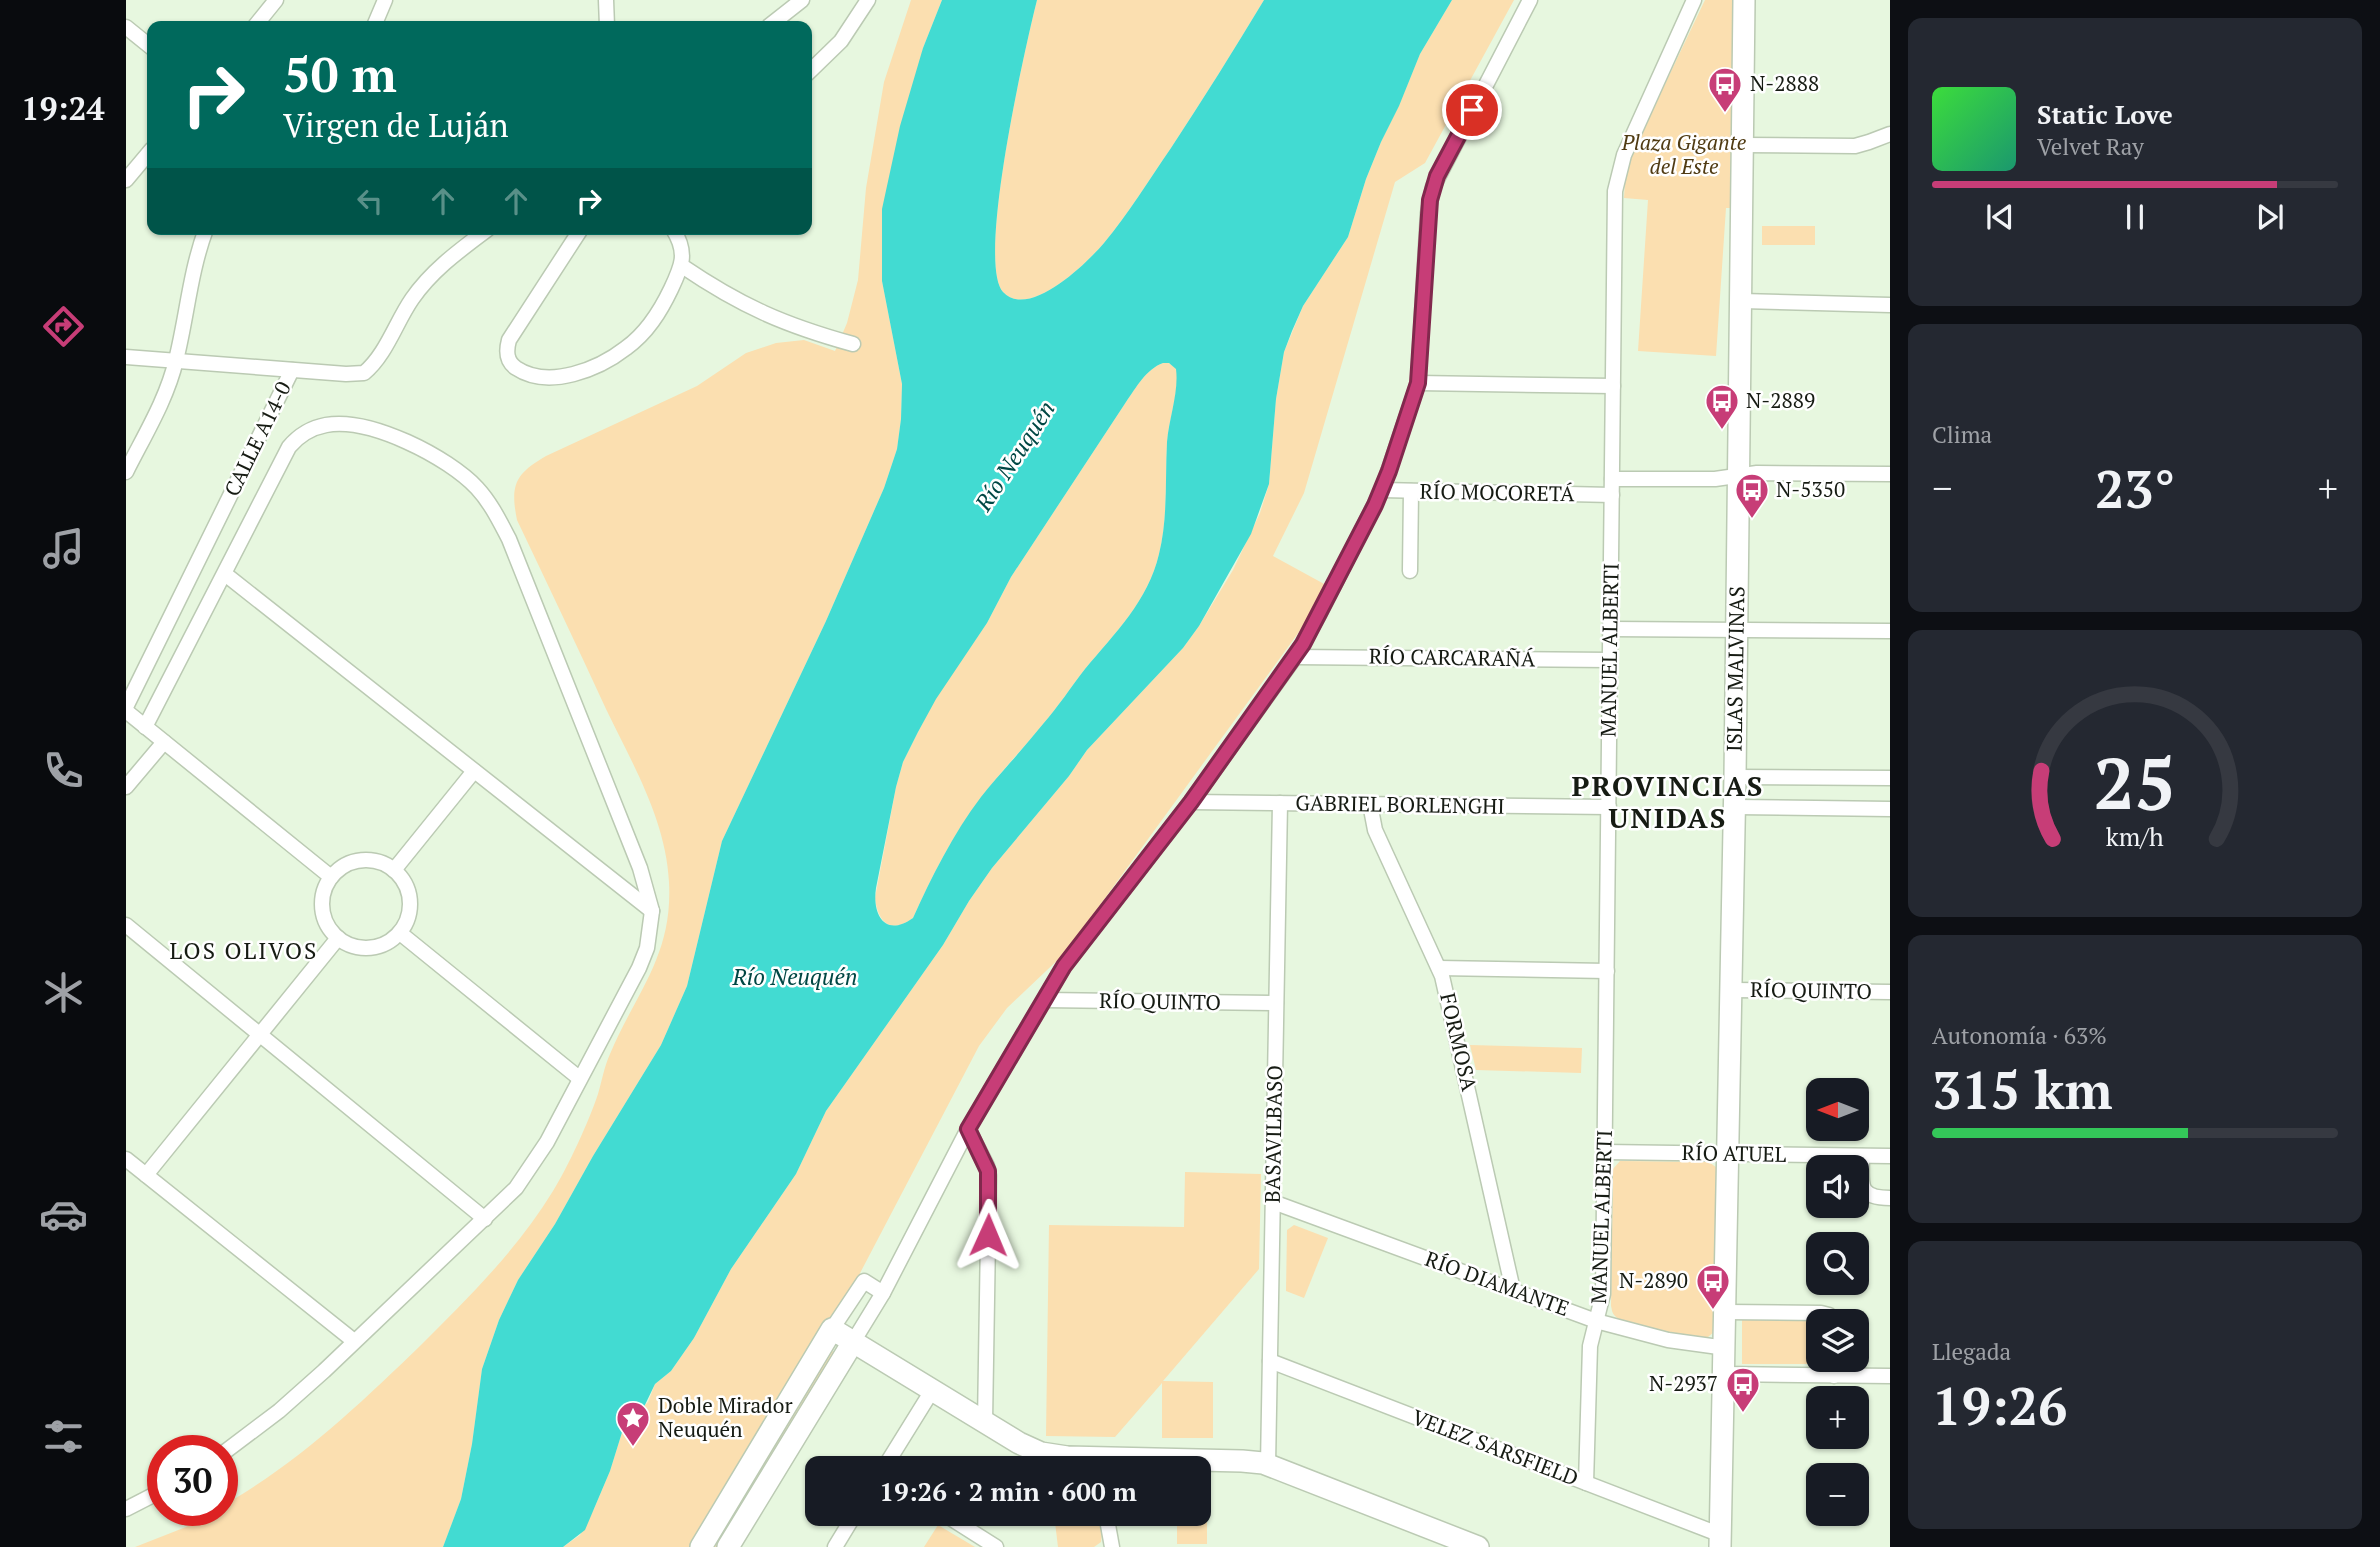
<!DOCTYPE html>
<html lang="es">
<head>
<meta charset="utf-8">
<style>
	:root { --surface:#171b24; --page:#242831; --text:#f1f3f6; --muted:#9ea1a6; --line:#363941; --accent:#c73d77 }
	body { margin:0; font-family:"PT Serif",serif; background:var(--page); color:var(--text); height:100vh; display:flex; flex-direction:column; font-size:26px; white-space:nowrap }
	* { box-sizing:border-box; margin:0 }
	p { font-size:23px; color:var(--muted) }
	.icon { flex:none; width:38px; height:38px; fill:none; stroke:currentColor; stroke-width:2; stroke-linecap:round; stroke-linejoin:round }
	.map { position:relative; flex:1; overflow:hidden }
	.sheet { display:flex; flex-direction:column; gap:18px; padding:18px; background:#0d0f14; width:490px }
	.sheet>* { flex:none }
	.banner { position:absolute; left:21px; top:21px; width:665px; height:214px; border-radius:14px; box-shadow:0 2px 5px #0004; background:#00695c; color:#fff; overflow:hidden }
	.needle { width:46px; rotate:270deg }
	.controls { position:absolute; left:1680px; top:1078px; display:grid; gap:14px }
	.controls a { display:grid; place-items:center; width:63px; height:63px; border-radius:14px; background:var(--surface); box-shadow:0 2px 5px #0004; font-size:35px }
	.speed { position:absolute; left:21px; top:1435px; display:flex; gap:14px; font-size:35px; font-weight:700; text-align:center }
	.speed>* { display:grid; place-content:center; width:91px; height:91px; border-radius:50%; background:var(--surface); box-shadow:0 2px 5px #0004; line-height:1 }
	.speed .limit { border:10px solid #d22; background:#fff; color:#111 }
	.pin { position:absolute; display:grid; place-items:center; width:60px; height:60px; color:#fff; margin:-30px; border:4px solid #fff; border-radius:50%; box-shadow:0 2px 7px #0007 }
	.me { position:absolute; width:77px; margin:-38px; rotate:1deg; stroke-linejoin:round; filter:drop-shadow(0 0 5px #0008) }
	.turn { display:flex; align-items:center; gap:24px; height:147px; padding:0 21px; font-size:32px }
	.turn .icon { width:91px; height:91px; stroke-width:2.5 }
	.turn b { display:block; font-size:49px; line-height:60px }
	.lanes { display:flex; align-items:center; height:66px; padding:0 21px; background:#0003; justify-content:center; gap:35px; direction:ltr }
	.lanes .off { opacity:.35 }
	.big { font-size:52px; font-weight:700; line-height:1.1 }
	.sheet .tile { flex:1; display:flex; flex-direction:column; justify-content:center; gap:10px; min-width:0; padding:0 24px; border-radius:14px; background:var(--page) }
	.sheet .dial { align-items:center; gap:0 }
	.dial svg { height:182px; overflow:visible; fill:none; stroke:var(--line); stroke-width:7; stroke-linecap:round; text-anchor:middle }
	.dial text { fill:var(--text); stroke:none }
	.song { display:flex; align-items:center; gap:21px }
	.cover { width:84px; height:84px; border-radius:10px; background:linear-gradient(135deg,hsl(120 70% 55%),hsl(160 70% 35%)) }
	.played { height:7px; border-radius:4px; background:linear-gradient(90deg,var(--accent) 85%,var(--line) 85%) }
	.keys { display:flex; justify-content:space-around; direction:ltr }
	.heat { display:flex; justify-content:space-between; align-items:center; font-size:38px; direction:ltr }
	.charge { height:10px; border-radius:5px; background:linear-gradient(90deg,#34c759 63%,var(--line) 0) }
	.trip { position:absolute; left:679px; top:1456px; width:406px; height:70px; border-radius:14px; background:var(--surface); box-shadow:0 2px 5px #0004; font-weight:700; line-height:70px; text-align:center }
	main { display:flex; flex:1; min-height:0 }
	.tab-bar { display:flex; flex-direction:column; width:126px; justify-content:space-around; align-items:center; background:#090b0e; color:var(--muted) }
	.tab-bar .icon { width:49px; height:49px }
	.tab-bar .on { color:var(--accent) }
	.tab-bar b { font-size:32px; color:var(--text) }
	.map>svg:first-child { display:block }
	.green { fill:#fbdfb0 }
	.water { fill:#42dbd2; fill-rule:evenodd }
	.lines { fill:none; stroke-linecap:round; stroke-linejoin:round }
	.street-casing { stroke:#bbcab3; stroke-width:17 }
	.secondary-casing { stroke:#bbcab3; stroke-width:24 }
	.street { stroke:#fff; stroke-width:14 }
	.secondary { stroke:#fff; stroke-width:21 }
	.route-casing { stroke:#81284d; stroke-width:18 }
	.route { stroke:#c73d77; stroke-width:12 }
	.labels { text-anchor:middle; stroke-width:5; stroke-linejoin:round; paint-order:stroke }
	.poi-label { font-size:21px; fill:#161b13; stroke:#fff; text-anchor:start }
	.park-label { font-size:21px; font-style:italic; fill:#503b13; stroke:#fff }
	.street-label { font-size:21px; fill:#161b13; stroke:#fff }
	.water-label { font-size:23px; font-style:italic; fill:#004744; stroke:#fff }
	.neighbourhood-label { font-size:23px; letter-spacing:2px; fill:#161b13; stroke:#fff }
	.district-label { font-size:28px; font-weight:bold; letter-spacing:2px; fill:#161b13; stroke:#fff }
</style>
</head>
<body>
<main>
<nav class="tab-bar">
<b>19:24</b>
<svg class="icon on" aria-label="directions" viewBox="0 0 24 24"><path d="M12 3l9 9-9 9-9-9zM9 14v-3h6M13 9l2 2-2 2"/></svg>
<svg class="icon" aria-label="music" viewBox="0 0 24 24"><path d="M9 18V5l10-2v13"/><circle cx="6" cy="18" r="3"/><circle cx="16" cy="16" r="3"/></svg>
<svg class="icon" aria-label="phone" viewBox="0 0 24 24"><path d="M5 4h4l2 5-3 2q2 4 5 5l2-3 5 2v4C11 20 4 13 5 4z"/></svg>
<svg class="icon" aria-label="climate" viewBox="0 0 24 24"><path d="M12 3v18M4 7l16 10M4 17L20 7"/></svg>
<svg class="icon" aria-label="car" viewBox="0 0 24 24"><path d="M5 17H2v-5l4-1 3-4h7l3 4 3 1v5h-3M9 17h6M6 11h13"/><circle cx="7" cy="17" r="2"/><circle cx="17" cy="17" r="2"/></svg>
<svg class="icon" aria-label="filters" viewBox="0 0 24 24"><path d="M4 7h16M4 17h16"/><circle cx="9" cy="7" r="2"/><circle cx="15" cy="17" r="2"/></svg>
</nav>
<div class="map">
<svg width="1764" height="1547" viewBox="0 0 1764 1547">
	<rect width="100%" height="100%" fill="#e7f7df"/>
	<g class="green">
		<path d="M785,0h31l-19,48 -41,233 20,103 -1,35 -4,30 -13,39 -58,133 -104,220 -35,145 -26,59 -68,111 -38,68 -37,56 -19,40 -17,49 -10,75 -11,55 -18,48h-308l51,-20 29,-17h7v-4c75,-42 138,-102 199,-161 48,-48 96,-95 132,-154 15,-24 36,-70 45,-97 4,-13 6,-27 12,-40 26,-62 63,-98 59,-172 -3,-62 -37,-119 -63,-173 -29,-63 -59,-126 -89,-189 -7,-35 -2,-46 29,-64l151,-70 49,-33 30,-10 28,-3 31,11 12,-28 11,-43 8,-92 18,-106z"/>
		<path d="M911,0h227c-30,50 -61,99 -93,148 -22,32 -43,66 -67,95 -17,20 -75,77 -101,49 -27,-30 23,-248 34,-292z"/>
		<path d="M1326,0h62l-89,163 -30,19 -91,311 -31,63 53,29 -22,40 -239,328 -58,55 -28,38 -121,231 -165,270h-130l17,-12 14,-26 16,-38 14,-45 24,-24 7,-18 16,-13 23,-33 37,-69 65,-95 30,-63 117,-166 26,-44 23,-33 77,-92 18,-26 96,-102 16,-22 34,-56 27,-57 9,-29 7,-85 8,-47 19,-46 45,-69 18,-58 15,-37 18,-37 21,-51z"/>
		<path d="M1579,0h27l1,3 -2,205h-5l-10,148 -78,-5 10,-151 -24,-2 2,-32z"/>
		<rect x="1636" y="226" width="53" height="19"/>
		<path d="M1037,363h6l8,6c2,24 -8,49 -10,73 -2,37 1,76 -8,112 -11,47 -44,79 -74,115 -14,18 -27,38 -42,55 -20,25 -43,48 -62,74 -28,36 -49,78 -68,120 -23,17 -35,4 -38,-20l21,-111 7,-25 15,-30 17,-33 52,-76 24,-46 115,-175c10,-14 20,-33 37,-39z"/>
		<path d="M1344,1045l112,3 -1,25 -105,-3z"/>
		<path d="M1494,1161l89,1 8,6 -3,164 -6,5c-16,1 -83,-10 -93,-21 -3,-3 -3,-6 -4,-10l2,-137z"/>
		<path d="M1059,1172l76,2 -2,95 -96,112 50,1v56h-51v-55l-47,54 -69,-1 3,-211 135,2z"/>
		<path d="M1168,1225l34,13 -24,60 -18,-7 1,-61z"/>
		<path d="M1616,1320h82l-6,1v39h6v4h-82z"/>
		<path d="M705,1350l4,4 -116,193h-10z"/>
		<path d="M1073,1482h8v62h-30v-30h22z"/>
		<path d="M928,1514h45l3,19 -1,9 -7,5h-36z"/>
		<path d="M812,1525l37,22h-51z"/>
	</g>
	<path class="water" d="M816,0h95c-11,44 -61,262 -34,292 26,28 84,-29 101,-49 24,-29 45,-63 67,-95 32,-49 63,-98 93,-148h188l-32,54 -21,52 -18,36 -15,37 -18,58 -45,69 -11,25 -8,21 -8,47 -7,85 -18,50 -52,92 -16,22 -96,102 -18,26 -77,92 -23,33 -26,44 -117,166 -30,63 -65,95 -37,69 -23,33 -16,13 -12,25 -19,17 -14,45 -25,59 -22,17h-120l18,-48 11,-55 10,-75 17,-49 19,-40 37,-56 38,-68 68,-111 26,-59 35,-145 104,-220 58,-133 13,-39 4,-30 1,-35 -20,-103v-72l18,-83 23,-78zM1037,363h6l7,6c3,23 -7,49 -9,73 -2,37 1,76 -8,112 -11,47 -44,79 -74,115 -14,18 -27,38 -42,55 -20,25 -42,48 -62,73 -28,37 -49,79 -68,121 -28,20 -41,-3 -37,-30l20,-101 7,-25 15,-30 18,-33 51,-76 24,-46 115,-175c10,-14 20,-33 37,-39z"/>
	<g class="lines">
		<defs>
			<g id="street">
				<path d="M480,0l1,26"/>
				<path d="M129,26l21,-26"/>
				<path d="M248,26l11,-26"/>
				<path d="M643,26l33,-26"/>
				<path d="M0,27l26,21"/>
				<path d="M681,74l34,-33 27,-41"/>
				<path d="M1617,145l112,1 14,-4 21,-8"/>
				<path d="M0,180l26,-31"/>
				<path d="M455,229l-72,111c-3,11 -3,21 7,28 33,22 83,1 110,-20 21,-15 34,-36 45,-59 11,-23 17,-36 2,-60"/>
				<path d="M556,266c59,40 102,59 171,78"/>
				<path d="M1616,301l148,4"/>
				<path d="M0,357l220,17 18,-1c22,-18 32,-51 48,-74 20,-29 48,-49 76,-70"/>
				<path d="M1292,383l195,3"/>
				<path d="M0,472c18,-36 41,-73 50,-112 11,-44 14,-88 30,-131"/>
				<path d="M1486,479h103l42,-6 133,1"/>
				<path d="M1256,490l230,5"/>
				<path d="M1284,571l1,-80"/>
				<path d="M99,574l427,337"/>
				<path d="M1484,629l280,2"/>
				<path d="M1169,657l315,3"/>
				<path d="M0,707l166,-337"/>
				<path d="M0,711l205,166"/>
				<path d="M19,727l144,-280c10,-12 21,-19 37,-22 44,-8 122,32 151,63 14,15 23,34 32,51l131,329 12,43 -5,37 -8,20 -92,174 -31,46 -192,183 -45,40 -57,43"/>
				<path d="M1609,777l155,1"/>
				<path d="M0,787l38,-45"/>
				<path d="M1065,802l418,5"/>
				<path d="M1244,804l5,26 67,146 71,314"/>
				<path d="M1609,807l155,2"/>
				<circle cx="240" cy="904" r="44"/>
				<path d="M268,870l80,-99"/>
				<path d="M0,925l359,294"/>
				<path d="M274,933l179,145"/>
				<path d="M1313,968l168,3"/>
				<path d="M1606,990l158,2"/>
				<path d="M918,1000l232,3"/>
				<path d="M842,1129l19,37 2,10 -4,246"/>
				<path d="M1479,1152l285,4"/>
				<path d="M1736,1156c0,27 -6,42 28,42"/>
				<path d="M0,1159l228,182"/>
				<path d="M20,1175l192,-237"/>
				<path d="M1147,1202l323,119 72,19 58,8"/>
				<path d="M1600,1312l95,1 8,2 5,6"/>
				<path d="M706,1329l32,-48 19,12"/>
				<path d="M727,1342l30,-49 85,-164 96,-163 127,-164 104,-145 25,-44 62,-123 36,-107 10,-170 5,-26 97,-187"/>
				<path d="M1144,1361l451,174"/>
				<path d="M1599,1374l165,2"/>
				<path d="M1708,1376v-16"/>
				<path d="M1142,1465l12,-662"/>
				<path d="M758,1468l49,-79"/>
				<path d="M1460,1483l4,-137 13,-52 12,-1103 9,-36 70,-155"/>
				<path d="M0,1509l37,-19"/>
				<path d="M818,1514l52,33"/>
				<path d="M980,1514l6,33"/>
				<path d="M709,1547l20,-33"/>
			</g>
			<g id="secondary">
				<path d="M575,1547l131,-218 187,114 22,10 26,4 175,4 21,2 215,84"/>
				<path d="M602,1547l125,-205"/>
				<path d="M1594,1547l15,-770 9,-777"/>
			</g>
		</defs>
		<use href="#street" class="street-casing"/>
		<use href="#secondary" class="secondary-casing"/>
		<use href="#street" class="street"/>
		<use href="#secondary" class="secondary"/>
	</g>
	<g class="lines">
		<defs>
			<path id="route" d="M862,1235v-64l-20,-42 96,-163 127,-164 112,-158 72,-139 14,-34 29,-88 12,-183 7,-24 35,-66"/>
		</defs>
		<use href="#route" class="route-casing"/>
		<use href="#route" class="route"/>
	</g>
	<defs>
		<symbol id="bus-pin" viewBox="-11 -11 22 30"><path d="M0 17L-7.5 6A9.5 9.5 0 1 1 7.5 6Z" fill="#c73d77" stroke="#fff"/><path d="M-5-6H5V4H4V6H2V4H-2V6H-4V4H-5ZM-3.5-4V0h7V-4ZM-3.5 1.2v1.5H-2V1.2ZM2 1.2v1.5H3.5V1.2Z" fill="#fff"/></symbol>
		<symbol id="sight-pin" viewBox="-11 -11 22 30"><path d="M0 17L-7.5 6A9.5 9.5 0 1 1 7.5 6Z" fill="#c73d77" stroke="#fff"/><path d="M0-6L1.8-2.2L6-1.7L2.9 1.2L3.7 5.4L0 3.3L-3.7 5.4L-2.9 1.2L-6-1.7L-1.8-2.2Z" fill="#fff"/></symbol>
	</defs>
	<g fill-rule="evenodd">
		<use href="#bus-pin" x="1580" y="65" width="38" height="52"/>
		<use href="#bus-pin" x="1577" y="382" width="38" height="52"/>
		<use href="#bus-pin" x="1607" y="471" width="38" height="52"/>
		<use href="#bus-pin" x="1568" y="1262" width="38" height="52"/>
		<use href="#bus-pin" x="1598" y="1365" width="38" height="52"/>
		<use href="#sight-pin" x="488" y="1399" width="38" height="52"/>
	</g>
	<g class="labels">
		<g class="poi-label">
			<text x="1624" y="91">N-2888</text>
			<text x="1620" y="408">N-2889</text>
			<text x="1650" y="497">N-5350</text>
			<text x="1562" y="1288" text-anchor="end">N-2890</text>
			<text x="1592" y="1391" text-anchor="end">N-2937</text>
			<text x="532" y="1413">Doble Mirador<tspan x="532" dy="24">Neuquén</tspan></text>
		</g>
		<g class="park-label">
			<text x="1558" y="150">Plaza Gigante<tspan x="1558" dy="24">del Este</tspan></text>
		</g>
		<g class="street-label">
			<text transform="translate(132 439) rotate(-64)" y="7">CALLE A14-0</text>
			<text transform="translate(1371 493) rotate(1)" y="7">RÍO MOCORETÁ</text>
			<text transform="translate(1484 650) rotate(-89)" y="7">MANUEL ALBERTI</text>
			<text transform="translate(1326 658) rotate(1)" y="7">RÍO CARCARAÑÁ</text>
			<text transform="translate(1610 669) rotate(-89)" y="7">ISLAS MALVINAS</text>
			<text transform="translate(1274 805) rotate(1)" y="7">GABRIEL BORLENGHI</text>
			<text transform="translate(1685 991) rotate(1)" y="7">RÍO QUINTO</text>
			<text transform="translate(1034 1002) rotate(1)" y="7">RÍO QUINTO</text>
			<text transform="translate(1332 1042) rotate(77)" y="7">FORMOSA</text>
			<text transform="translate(1148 1134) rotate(-89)" y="7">BASAVILBASO</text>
			<text transform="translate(1608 1154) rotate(1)" y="7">RÍO ATUEL</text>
			<text transform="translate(1476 1217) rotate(-88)" y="7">MANUEL ALBERTI</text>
			<text transform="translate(1371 1284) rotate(20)" y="7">RÍO DIAMANTE</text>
			<text transform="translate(1369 1448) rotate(21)" y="7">VELEZ SARSFIELD</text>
		</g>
		<g class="water-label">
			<text transform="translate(889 456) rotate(-57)" y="8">Río Neuquén</text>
			<text x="669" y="985">Río Neuquén</text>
		</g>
		<g class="neighbourhood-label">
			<text x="118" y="959">LOS OLIVOS</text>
		</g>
		<g class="district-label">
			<text x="1542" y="796">PROVINCIAS<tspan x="1542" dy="32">UNIDAS</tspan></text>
		</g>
	</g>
</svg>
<div class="controls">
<a><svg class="needle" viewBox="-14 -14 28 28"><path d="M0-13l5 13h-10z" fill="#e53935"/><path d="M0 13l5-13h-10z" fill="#9ea1a6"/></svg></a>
<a><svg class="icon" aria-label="sound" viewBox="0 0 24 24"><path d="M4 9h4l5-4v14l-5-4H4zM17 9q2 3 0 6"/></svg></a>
<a><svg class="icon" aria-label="search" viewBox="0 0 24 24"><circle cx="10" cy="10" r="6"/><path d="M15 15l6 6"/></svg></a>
<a><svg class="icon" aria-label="layers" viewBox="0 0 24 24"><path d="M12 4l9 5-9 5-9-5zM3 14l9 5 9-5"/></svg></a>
<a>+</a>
<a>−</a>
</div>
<div class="speed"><div class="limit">30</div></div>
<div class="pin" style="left:1346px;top:110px;background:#d93025"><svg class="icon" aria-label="arrive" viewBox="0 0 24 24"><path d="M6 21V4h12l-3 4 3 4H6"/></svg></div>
<svg class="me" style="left:862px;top:1235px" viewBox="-20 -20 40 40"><path d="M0-17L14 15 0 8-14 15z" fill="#c73d77" stroke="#fff" stroke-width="4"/></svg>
<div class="trip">19:26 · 2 min · 600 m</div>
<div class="banner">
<div class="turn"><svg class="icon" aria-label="right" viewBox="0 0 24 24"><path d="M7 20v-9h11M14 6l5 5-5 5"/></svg><div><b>50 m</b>Virgen de Luján</div></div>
<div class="lanes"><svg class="icon off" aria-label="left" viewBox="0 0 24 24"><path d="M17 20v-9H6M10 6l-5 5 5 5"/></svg><svg class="icon off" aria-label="ahead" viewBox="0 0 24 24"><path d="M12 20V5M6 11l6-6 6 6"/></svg><svg class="icon off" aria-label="ahead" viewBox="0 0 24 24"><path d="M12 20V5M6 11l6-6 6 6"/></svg><svg class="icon" aria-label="right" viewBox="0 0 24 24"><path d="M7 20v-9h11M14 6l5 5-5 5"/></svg></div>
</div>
</div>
<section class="sheet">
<div class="tile">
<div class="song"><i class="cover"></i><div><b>Static Love</b><p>Velvet Ray</p></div></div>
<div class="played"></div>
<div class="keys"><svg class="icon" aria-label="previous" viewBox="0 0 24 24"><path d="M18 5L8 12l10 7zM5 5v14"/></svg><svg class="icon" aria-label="pause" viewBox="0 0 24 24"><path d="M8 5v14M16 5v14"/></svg><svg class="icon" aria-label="next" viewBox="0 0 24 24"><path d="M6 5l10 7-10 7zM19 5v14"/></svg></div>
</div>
<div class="tile"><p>Clima</p>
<div class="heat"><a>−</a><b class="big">23°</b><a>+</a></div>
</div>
<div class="tile dial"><svg viewBox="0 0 100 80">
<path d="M14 69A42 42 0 1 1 86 69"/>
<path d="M14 69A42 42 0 0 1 9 39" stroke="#c73d77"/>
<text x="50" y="56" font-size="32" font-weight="700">25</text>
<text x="50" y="72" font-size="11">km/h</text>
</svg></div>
<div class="tile"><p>Autonomía · 63%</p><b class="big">315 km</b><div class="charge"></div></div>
<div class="tile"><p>Llegada</p><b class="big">19:26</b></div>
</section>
</main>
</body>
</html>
